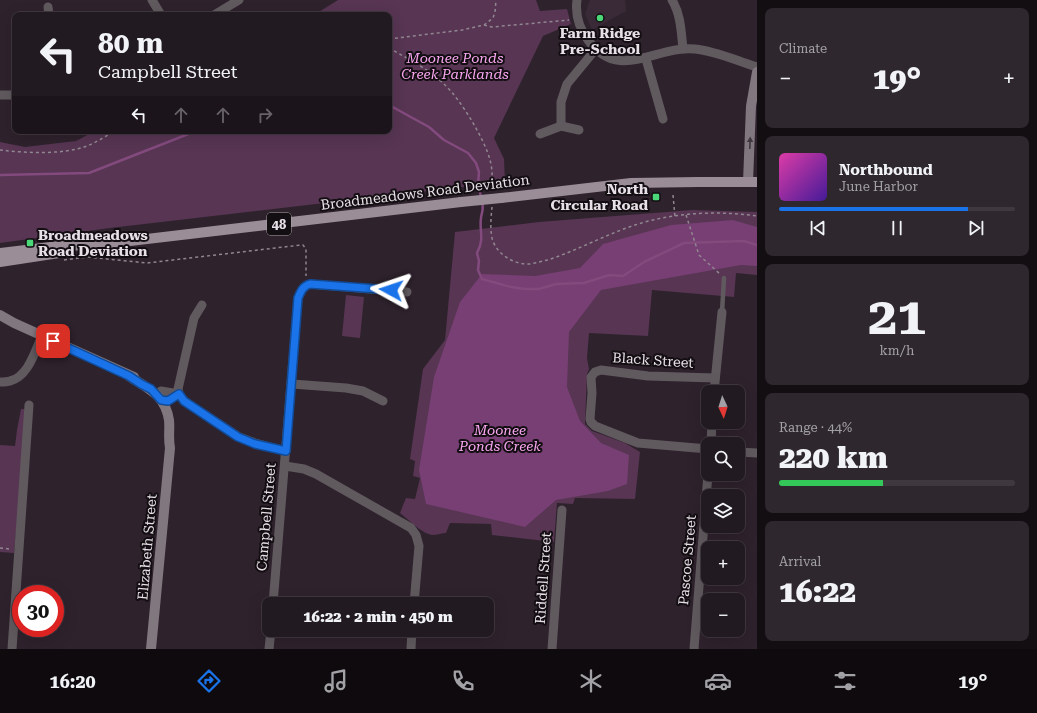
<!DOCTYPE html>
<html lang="en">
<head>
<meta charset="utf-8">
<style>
	:root { --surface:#221a21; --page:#2e272e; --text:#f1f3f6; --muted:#a2a1a5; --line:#3f383f; --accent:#1a73e8 }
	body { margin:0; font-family:"Roboto Serif",serif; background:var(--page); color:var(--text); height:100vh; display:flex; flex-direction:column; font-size:15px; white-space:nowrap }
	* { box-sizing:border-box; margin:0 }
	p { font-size:13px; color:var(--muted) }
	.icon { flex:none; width:22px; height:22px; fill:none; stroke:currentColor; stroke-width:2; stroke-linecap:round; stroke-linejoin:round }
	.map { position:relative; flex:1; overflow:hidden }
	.drawer { display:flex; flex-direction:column; gap:8px; padding:8px; background:#130e12; width:280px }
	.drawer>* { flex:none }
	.top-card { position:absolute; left:12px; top:12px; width:380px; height:122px; border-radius:8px; box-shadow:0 4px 16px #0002,0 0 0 1px var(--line); background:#221a21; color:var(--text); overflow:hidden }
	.needle { width:26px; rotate:176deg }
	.tools { position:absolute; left:701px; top:385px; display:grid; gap:8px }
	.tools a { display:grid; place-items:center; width:44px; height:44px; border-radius:8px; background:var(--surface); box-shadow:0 4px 16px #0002,0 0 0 1px var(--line); font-size:20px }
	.speed { position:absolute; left:12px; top:585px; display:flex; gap:8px; font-size:20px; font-weight:700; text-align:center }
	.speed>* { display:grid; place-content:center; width:52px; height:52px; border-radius:50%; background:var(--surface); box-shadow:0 4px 16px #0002,0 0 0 1px var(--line); line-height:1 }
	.speed .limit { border:6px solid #d22; background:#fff; color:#111 }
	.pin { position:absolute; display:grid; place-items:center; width:34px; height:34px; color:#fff; margin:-17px; border-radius:8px; box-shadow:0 2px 6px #0006 }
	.me { position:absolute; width:44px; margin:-22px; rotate:275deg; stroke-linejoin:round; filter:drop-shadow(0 0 3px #0008) }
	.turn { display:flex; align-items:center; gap:14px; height:84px; padding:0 20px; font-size:18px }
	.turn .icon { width:52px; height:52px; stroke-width:2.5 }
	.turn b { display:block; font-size:28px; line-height:34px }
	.lanes { display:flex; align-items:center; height:38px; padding:0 20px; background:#0003; justify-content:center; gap:20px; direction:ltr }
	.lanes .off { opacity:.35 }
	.big { font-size:30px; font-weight:800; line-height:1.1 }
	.drawer .widget { flex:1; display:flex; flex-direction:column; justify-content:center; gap:6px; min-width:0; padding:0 14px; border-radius:8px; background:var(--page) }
	.drawer .dial { align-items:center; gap:0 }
	.dial b { font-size:52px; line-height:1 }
	.song { display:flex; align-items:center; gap:12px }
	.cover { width:48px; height:48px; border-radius:6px; background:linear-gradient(135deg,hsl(320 70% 55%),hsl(260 70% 35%)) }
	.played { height:4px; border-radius:2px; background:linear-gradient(90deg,var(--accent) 80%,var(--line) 80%) }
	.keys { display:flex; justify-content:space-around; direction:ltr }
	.heat { display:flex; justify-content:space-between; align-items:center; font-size:22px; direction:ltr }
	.charge { height:6px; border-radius:3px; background:linear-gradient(90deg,#34c759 44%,var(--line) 0) }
	.trip { position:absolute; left:262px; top:597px; width:232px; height:40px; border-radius:8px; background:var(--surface); box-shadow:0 4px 16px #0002,0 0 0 1px var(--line); font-weight:800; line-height:40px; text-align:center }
	.menu { display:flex; height:64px; justify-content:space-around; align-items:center; background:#0e0a0d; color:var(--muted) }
	.menu .icon { width:28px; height:28px }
	.menu .current { color:var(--accent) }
	.menu b { font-size:18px; color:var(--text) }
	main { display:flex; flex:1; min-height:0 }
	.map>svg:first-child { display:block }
	.built { fill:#3a2a38 }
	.green { fill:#573553 }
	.forest { fill:#773f73 }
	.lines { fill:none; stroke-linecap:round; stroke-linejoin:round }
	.stream { stroke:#834a7e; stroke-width:2.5 }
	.path { stroke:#918790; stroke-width:1.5; stroke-dasharray:3 3; stroke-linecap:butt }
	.lane { stroke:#605a5f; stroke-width:4.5 }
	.street { stroke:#605a5f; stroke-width:9 }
	.secondary { stroke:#81777f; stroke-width:10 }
	.primary { stroke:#9a8d98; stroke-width:10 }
	.primary-bridge { stroke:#9a8d98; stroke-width:10 }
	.oneway { fill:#3f383e }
	.route-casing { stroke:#114b97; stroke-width:10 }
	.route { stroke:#1a73e8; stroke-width:7 }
	.poi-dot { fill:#4bd677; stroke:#130e12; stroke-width:1.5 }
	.labels { text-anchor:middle; stroke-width:4; stroke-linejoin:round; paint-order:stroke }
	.shield { fill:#130e12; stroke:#a8a1a7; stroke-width:1 }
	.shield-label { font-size:13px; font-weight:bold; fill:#e8e0e7 }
	.poi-label { font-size:14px; font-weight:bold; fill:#e8e0e7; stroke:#130e12 }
	.park-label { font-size:14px; font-style:italic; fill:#faa7f1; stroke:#130e12 }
	.street-label { font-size:14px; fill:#e8e0e7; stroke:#130e12 }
</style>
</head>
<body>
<main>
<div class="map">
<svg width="757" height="649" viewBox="0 0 757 649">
	<rect width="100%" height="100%" fill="#2e222c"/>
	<path class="built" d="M590,0h35l1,11 -34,19 -7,-16z"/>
	<g class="green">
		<path d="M338,0h198l4,11 27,-2 4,15 -28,12 -49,102 10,21 1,23 -395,46 -110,15v-101l25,5 51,-6 19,-10h294v-116h-75z"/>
		<path d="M692,210l65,2v63l-21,-2 -2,24 -82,-7 -4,46 -59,-3 -2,25 2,11 -2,5 -2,50 7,7 33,12 15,9 -5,47 -60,-1 -2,6 -16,-1 -3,39 -62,-7 -1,-11 -41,-1 -4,10c-4,0 -9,2 -13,2 -11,-1 -24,-15 -33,-22l6,-15 9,1 5,-21 -7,-2 2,-15 -5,-2 13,-90 22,-29 10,-108 84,-10z"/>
		<path d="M346,295l18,2 -4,41 -18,-2z"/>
		<path d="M21,409h6l-13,144 -14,-1v-107l15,1 2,-16z"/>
	</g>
	<path class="forest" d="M733,220l24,7v39l-16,-1 -140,25 -32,42 -2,55 13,34 21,22 28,12 -2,29 -19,7 -52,9 -31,27 -99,-23 -7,-34 15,-93 26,-75 22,-28 53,2 45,-8 23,-24 68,-19z"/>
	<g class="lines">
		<g class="stream">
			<path d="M389,105l40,22 15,13 24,13 8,10 3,9 -1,12 3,13"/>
			<path d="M0,175l89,-2 107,-42"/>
			<path d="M482,202c2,8 0,8 -1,16 -2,14 4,20 -4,35l2,8 -1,9 4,9 29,8 14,2h14l17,-5 28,-1 25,-8 14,1 21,-14 40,-19 60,-2 13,4"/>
		</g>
		<g class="path">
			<path d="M484,25l8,2 77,-7"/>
			<path d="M389,39l73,-9 22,-5 9,-7 2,-6 1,-12"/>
			<path d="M389,48c19,11 40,21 56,37 16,15 40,55 45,75 3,10 2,21 2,31"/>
			<path d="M0,150c27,3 62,5 87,-4 10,-4 19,-10 28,-15"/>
			<path d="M673,195l2,22"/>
			<path d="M492,207c-1,10 -2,21 0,31 4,16 22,27 38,26 6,-1 12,-3 18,-4 33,-11 64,-29 97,-38 37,-10 75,-11 112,-6"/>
			<path d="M686,215l13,40 21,19"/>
			<path d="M64,260l23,-3 60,6 154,-18h2l3,4v27"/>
			<path d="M0,548l10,1"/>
		</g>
		<path class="lane" d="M722,312l2,-34"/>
		<g class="street">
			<path d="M152,0l9,15"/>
			<path d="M577,0c-2,15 2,28 11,40 31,43 68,5 107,9 21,2 42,12 62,18"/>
			<path d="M672,0c9,15 9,31 11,49"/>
			<path d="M48,7l1,8"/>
			<path d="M214,15l25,-15"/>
			<path d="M646,59l17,60"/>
			<path d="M0,95h15"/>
			<path d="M561,126v-24l6,-18 28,-34"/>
			<path d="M540,134l21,-8 18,4"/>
			<path d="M0,382c3,0 7,0 10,-1 18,-4 25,-30 32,-45"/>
			<path d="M292,384l54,4 17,3 20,10"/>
			<path d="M161,391l18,3 5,7 55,36 16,6 31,8"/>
			<path d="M714,392l8,-80"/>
			<path d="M179,394l-1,-5 16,-71 8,-13"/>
			<path d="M711,444l1,-22"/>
			<path d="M708,449l-70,-6 -43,-17 -4,-4 -1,-3 2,-26 -1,-16 4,-5 6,-2 47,6 67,2"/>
			<path d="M738,452l19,1"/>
			<path d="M285,466l19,3 12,5 95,54 5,7 3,11 -5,58"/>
			<path d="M273,604l25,-306c3,-7 5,-12 12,-14l97,8"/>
			<path d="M12,649l17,-244"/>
			<path d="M269,649l2,-19"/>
			<path d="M411,649l1,-19"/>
			<path d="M552,649l10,-139"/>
			<path d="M694,649l14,-175"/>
		</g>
		<g class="secondary">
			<path d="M748,182l3,-76 6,-34"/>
			<path d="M0,315l14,8 120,54"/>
			<path d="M129,376c19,13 36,18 40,44 1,9 -1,18 1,28l-19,201"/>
		</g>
		<g class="primary">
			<path d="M501,198l130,-15 67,-1h59"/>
			<path d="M0,253l59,-7 37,-1 365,-43"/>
			<path d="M0,262l59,-9"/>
		</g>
		<path class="primary-bridge" d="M461,202l40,-4"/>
	</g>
	<defs><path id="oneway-solid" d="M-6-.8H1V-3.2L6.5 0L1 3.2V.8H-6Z"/></defs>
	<use class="oneway" href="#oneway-solid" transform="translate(750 143) rotate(-88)"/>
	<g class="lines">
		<defs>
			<path id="route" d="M53,341l76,35 12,8 10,5 10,11 7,1 11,-7 5,7 54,36 17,7 31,7 12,-153c3,-7 5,-12 12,-14l81,6"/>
		</defs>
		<use href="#route" class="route-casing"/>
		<use href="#route" class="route"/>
	</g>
	<g class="poi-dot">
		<circle cx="600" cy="18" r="4"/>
		<rect x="652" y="193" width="8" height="8" rx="2"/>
		<rect x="26" y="239" width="8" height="8" rx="2"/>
	</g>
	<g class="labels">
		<rect class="shield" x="267" y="213" width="24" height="22" rx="3"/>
		<g class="shield-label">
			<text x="279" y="229">48</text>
		</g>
		<g class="poi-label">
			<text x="600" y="38">Farm Ridge<tspan x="600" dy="16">Pre-School</tspan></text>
			<text x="648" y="194" text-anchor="end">North<tspan x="648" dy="16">Circular Road</tspan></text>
			<text x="38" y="240" text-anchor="start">Broadmeadows<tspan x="38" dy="16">Road Deviation</tspan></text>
		</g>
		<g class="park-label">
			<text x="455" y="63">Moonee Ponds<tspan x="455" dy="16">Creek Parklands</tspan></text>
			<text x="500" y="435">Moonee<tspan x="500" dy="16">Ponds Creek</tspan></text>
		</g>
		<g class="street-label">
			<text transform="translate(425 192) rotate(-7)" y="5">Broadmeadows Road Deviation</text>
			<text transform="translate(653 360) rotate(4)" y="5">Black Street</text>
			<text transform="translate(266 517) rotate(-85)" y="5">Campbell Street</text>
			<text transform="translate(147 547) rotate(-85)" y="5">Elizabeth Street</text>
			<text transform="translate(687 560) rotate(-85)" y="5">Pascoe Street</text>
			<text transform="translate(543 578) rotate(-86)" y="5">Riddell Street</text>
		</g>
	</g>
</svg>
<div class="tools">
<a><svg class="needle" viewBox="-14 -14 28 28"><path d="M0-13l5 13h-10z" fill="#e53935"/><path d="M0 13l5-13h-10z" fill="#a2a1a5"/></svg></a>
<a><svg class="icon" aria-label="search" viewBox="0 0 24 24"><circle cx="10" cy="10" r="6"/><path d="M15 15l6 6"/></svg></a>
<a><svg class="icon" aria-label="layers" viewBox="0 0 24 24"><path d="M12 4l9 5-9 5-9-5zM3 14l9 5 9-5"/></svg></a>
<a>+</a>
<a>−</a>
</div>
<div class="speed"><div class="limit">30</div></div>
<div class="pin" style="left:53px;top:341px;background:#d93025"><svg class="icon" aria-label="arrive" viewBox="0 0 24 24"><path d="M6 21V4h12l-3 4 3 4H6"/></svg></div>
<svg class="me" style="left:391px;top:290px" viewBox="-20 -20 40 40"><path d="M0-17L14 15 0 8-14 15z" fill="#1a73e8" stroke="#fff" stroke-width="4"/></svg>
<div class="trip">16:22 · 2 min · 450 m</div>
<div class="top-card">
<div class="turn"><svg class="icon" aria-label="left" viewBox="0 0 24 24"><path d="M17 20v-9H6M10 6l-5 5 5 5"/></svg><div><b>80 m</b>Campbell Street</div></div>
<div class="lanes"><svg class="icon" aria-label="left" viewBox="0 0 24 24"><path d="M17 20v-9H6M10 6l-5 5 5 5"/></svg><svg class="icon off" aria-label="ahead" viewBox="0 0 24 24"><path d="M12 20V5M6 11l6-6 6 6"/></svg><svg class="icon off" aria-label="ahead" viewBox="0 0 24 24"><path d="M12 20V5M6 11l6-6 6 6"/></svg><svg class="icon off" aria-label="right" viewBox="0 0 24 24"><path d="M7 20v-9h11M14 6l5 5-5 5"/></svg></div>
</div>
</div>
<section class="drawer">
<div class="widget"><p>Climate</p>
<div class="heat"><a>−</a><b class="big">19°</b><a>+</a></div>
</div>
<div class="widget">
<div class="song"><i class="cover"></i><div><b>Northbound</b><p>June Harbor</p></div></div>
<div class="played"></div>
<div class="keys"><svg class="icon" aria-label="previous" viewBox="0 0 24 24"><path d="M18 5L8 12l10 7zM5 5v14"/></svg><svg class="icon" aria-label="pause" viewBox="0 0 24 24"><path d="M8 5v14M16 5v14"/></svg><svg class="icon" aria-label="next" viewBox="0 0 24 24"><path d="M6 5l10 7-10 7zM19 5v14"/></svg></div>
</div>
<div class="widget dial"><b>21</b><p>km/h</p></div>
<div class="widget"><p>Range · 44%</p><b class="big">220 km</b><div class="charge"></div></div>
<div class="widget"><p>Arrival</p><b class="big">16:22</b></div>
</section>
</main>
<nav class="menu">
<b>16:20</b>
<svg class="icon current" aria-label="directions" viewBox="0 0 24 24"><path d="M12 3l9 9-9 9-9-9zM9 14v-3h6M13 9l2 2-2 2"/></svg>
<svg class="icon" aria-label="music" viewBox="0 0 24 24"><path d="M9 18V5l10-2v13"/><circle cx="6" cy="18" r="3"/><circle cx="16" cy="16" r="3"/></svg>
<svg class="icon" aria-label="phone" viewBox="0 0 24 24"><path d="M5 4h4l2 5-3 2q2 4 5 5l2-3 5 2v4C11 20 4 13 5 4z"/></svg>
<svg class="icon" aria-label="climate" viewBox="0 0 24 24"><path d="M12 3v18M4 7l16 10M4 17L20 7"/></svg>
<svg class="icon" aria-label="car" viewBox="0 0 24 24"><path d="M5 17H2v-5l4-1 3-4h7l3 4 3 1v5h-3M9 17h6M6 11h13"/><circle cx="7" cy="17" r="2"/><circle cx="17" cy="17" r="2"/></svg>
<svg class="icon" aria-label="filters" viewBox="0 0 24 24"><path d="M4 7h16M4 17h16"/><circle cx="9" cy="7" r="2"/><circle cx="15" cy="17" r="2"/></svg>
<b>19°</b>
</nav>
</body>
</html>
